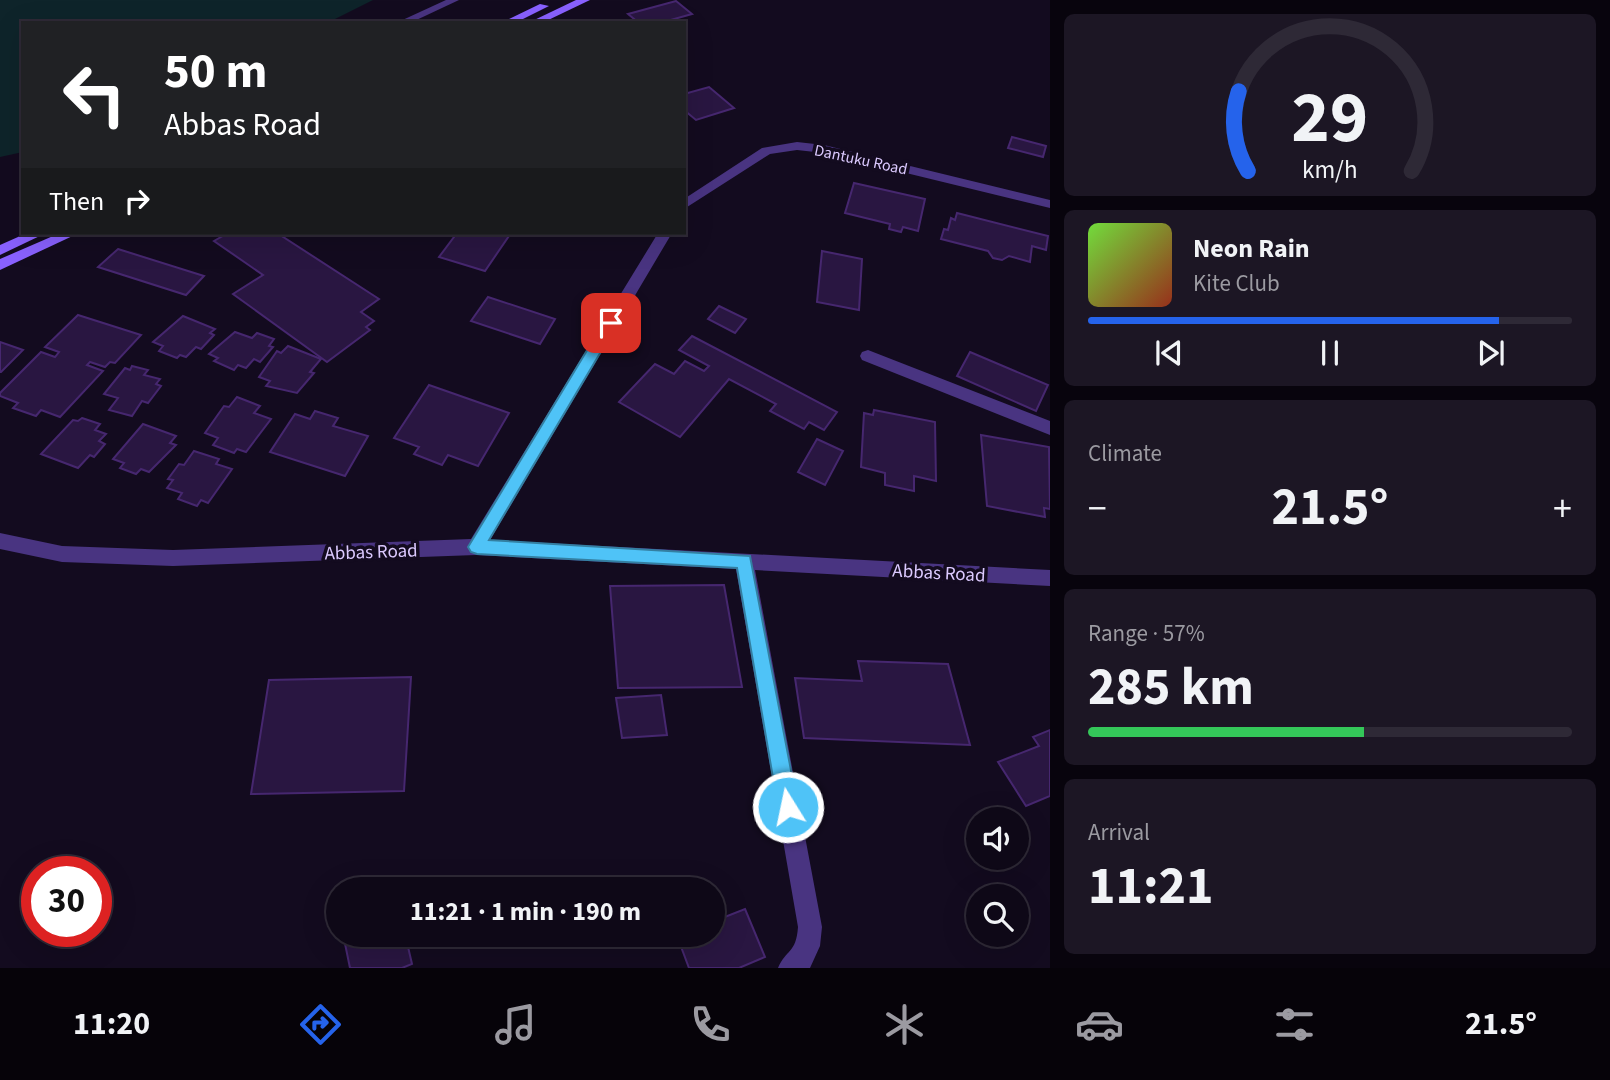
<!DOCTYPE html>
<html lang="en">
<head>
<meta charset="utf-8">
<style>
	:root { --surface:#0e0817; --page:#1c1624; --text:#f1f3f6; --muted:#9b9aa1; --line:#2e2936; --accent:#2563eb }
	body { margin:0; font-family:"Source Sans 3",sans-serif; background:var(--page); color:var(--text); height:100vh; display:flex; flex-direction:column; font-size:26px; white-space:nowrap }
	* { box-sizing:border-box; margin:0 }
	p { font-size:23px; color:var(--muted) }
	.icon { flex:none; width:38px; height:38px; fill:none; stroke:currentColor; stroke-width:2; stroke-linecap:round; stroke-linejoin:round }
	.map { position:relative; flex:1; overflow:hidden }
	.sheet { display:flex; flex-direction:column; gap:14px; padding:14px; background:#08040d; width:560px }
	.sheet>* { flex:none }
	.top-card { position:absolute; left:21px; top:21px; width:665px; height:214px; border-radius:0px; box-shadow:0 7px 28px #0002,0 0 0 2px var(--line); background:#202124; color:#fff; overflow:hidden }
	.tools { position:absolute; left:966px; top:807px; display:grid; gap:14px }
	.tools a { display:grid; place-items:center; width:63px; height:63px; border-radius:50%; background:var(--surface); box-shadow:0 7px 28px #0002,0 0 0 2px var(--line); font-size:35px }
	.speed { position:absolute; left:21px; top:856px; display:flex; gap:14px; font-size:35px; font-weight:700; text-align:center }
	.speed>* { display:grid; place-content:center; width:91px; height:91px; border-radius:50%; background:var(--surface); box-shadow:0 7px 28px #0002,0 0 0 2px var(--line); line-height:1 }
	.speed .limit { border:10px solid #d22; background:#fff; color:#111 }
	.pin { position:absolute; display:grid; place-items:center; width:60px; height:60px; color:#fff; margin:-30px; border-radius:14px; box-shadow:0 4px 10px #0006 }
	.me { position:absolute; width:77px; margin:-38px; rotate:350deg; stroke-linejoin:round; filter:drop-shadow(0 0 5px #0008) }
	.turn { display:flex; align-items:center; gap:24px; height:147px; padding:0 28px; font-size:32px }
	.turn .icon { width:91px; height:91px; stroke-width:2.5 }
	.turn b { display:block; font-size:49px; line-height:60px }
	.then { display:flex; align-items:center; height:66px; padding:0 28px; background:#0003; gap:14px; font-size:26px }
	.big { font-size:52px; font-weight:700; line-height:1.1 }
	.sheet .tile { flex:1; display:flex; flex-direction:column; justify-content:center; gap:10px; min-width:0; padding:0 24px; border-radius:10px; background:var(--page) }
	.sheet .dial { align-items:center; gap:0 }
	.dial svg { height:182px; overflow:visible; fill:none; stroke:var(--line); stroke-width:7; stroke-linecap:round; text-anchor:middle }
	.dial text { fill:var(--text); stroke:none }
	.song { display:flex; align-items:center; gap:21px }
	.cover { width:84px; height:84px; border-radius:10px; background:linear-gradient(135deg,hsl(100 70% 55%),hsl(10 70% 35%)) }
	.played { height:7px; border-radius:4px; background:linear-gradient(90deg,var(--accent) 85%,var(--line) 85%) }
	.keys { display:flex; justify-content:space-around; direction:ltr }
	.heat { display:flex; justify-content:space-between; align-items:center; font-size:38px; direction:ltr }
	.charge { height:10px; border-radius:5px; background:linear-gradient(90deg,#34c759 57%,var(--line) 0) }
	.trip { position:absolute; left:326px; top:877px; width:399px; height:70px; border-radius:35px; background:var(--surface); box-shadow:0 7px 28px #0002,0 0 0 2px var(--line); font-weight:700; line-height:70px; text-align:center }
	.tabs { display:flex; height:112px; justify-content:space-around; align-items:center; background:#060309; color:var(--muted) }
	.tabs .icon { width:49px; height:49px }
	.tabs .active { color:var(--accent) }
	.tabs b { font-size:32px; color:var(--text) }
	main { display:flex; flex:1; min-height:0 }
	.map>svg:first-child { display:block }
	.green { fill:#0e242a }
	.building { fill:#291641; stroke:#46276f; stroke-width:2 }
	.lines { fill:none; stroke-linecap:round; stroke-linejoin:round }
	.lane { fill:#493481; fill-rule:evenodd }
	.street { fill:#493481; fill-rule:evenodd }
	.secondary { fill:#8961ff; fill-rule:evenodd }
	.route { fill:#4fc3f7; stroke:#337fa1; stroke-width:2 }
	.labels { text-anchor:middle; stroke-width:7; stroke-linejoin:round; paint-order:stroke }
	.far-street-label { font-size:16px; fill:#dccaff; stroke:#130b1f }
	.street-label { font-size:19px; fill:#dccaff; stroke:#130b1f }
</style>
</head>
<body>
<main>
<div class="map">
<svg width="1050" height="968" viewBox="0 0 1050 968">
	<rect width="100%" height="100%" fill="#130b1f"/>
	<path class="green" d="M0,0h373l-46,23h-304v129l-23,5z"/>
	<g class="building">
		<path d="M676,1l16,13 -32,9h-21l-11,-9z"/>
		<path d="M709,87l25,21 -38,12 -12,-10v-16z"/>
		<path d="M1012,137l34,9 -3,11 -35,-9z"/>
		<path d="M854,183l71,16 -7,32 -15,-4 -2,5 -12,-3 1,-5 -45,-11z"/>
		<path d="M957,213l91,23 -2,14 -14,-4 -2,16 -21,-6 -7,4 -9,-2 -5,-7 -47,-12 3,-10 4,1 3,-12 4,2z"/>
		<path d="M228,233h49l102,66 -18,13 13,9 -8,6 4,3 -43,32 -94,-68 30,-19 -49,-34z"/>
		<path d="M457,233h54l-26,38 -46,-14z"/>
		<path d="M118,249l86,27 -18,19 -88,-28z"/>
		<path d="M822,251l40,8 -3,51 -42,-8z"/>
		<path d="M488,297l67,22 -15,25 -69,-23z"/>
		<path d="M719,306l27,13 -11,14 -27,-14z"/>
		<path d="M78,315l63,20 -26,28 -5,-1 -5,5 -15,-5 -3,3 16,6 -43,46 -19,-7 -5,6 -23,-8 5,-5 -18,-7v-3l41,-41 14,5 4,-5 -14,-5z"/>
		<path d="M183,316l32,13 -5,4 4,2 -13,14 -5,-2 -10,10 -6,-2 -3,3 -18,-7 4,-5 -10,-4z"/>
		<path d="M235,332l17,6 5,-5 17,6 -5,7 4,1 -13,15 -6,-3 -8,9 -8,-3 -4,5 -20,-9 4,-3 -9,-4z"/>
		<path d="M692,336l145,76 -13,18 -15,-8 -5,7 -34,-18 6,-7 -47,-25 -49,58 -61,-35 36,-38 19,10 11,-13 19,10 5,-5 -30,-16z"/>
		<path d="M0,342l23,8 -22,22h-1z"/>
		<path d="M288,346l33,13 -11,13 4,1 -17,20 -31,-7 4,-5 -11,-4 18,-26 4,2z"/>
		<path d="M970,352l78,33 -12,26 -79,-35z"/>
		<path d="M132,366l16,4 -4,5 16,4 -4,5 5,2 -13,17 -6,-2 -10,15 -23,-6 9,-12 -14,-4 21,-26 5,2z"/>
		<path d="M429,385l80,28 -31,53 -30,-11 -6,10 -28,-11 5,-7 -25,-9z"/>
		<path d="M237,397l23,9 -6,7 17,6 -25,33 -9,-3 -3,4 -21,-8 5,-7 -13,-5 19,-27 5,1z"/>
		<path d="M874,410l61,12 1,59 -22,-5v15l-29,-6v-12l-24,-6 3,-54 9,2z"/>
		<path d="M315,411l23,7 -5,8 35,10 -23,40 -75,-24 25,-38 15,5z"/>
		<path d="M82,418l18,6 -5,6 11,4 -7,7 6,3 -11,13 -4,-2 -12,13 -37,-14 32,-34 5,1z"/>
		<path d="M143,424l33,12 -6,7 6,2 -27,27 -8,-3 -5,5 -16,-6 4,-5 -11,-4z"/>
		<path d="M981,435l68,12 1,62 -6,-1 1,9 -58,-11z"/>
		<path d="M817,439l26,12 -18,34 -27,-13z"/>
		<path d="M194,451l25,8 -3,5 16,5 -24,34 -7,-3 -4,6 -19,-7 4,-6 -15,-5 6,-8 -5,-1 11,-15 5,1z"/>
		<path d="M724,585l18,102 -124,1 -8,-102z"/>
		<path d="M858,661l90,3 22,81 -166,-7 -9,-60 67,3z"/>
		<path d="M411,677l-7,114 -153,3 18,-114z"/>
		<path d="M661,695l6,40 -45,3 -6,-40z"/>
		<path d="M1050,730v66l-24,10 -28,-44 41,-16 -6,-9z"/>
		<path d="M745,909l20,48 -26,11h-50l-12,-32 35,-2v-12z"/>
		<path d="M343,934h62l7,30 -10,4h-52z"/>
	</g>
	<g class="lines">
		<path class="lane" d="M446,0h13l-49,23h-14z"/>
		<g class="street">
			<path d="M797,142l27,3 226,55v8l-226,-55 -27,-3 -27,4 -86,55v-10l78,-51z"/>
			<path d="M658,233h14l-182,307 560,30v16l-295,-16 67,357 -2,19 -10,22h-32c8,-19 18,-14 20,-41l-62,-358 -260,-14 -303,11 -111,-4 -62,-13v-16l62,13 111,4 298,-11z"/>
			<path d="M868,350l182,71v14l-188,-75 -2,-4 2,-4z"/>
		</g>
		<g class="secondary">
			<path d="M576,0h14l-48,23h-14z"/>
			<path d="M540,4l9,2 -34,17h-14z"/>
			<path d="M27,233h19l-46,22v-10z"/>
			<path d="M60,233h19l-79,37v-11z"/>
		</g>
	</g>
	<path class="route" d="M611,318l7,5 -129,217 261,16 48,251 -3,7 -7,3 -7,-3 -3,-7 -41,-239 -260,-14 -6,-2 -3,-5 138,-228z"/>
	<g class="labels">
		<g class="far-street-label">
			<text transform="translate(861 159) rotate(12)" y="6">Dantuku Road</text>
		</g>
		<g class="street-label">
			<text transform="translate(371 551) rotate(-2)" y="7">Abbas Road</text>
			<text transform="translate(939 572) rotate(3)" y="7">Abbas Road</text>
		</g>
	</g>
</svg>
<div class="tools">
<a><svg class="icon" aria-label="sound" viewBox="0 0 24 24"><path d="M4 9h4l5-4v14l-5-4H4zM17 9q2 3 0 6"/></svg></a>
<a><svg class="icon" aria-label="search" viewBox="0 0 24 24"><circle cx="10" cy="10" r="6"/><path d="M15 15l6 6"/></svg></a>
</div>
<div class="speed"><div class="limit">30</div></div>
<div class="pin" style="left:611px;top:323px;background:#d93025"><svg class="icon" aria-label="arrive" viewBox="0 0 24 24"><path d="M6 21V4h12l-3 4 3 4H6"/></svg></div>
<svg class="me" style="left:788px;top:807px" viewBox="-20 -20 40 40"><circle r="17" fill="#4fc3f7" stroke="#fff" stroke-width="3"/><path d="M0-11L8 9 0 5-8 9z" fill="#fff"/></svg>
<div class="trip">11:21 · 1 min · 190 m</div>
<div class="top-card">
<div class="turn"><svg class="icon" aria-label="left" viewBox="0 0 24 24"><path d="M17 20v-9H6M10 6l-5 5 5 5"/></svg><div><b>50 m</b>Abbas Road</div></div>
<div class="then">Then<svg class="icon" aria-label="right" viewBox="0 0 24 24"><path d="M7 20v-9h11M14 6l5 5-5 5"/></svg></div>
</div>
</div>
<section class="sheet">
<div class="tile dial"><svg viewBox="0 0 100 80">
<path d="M14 69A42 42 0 1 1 86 69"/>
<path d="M14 69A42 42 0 0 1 10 34" stroke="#2563eb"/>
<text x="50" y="56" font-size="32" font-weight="700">29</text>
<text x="50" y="72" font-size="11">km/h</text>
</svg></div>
<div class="tile">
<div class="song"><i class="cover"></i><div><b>Neon Rain</b><p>Kite Club</p></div></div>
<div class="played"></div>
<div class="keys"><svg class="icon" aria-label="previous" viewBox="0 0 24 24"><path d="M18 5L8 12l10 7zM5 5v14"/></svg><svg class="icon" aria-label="pause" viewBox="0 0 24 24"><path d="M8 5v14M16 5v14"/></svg><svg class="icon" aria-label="next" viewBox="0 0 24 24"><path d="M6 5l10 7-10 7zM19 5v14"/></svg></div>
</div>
<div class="tile"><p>Climate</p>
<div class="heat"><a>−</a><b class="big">21.5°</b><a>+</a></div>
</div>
<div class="tile"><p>Range · 57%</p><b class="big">285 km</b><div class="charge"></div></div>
<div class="tile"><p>Arrival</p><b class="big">11:21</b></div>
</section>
</main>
<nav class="tabs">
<b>11:20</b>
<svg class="icon active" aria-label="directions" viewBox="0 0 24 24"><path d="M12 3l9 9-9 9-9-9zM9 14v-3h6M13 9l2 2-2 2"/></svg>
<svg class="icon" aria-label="music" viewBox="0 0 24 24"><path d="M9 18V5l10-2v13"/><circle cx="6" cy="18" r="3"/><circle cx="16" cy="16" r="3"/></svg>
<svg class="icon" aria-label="phone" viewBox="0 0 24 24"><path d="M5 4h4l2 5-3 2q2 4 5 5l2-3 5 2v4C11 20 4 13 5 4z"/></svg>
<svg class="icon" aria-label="climate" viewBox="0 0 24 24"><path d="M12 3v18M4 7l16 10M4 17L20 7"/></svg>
<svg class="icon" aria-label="car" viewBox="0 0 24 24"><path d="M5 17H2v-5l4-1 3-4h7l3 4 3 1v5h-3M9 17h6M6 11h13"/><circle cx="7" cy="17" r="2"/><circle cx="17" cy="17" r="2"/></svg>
<svg class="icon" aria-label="filters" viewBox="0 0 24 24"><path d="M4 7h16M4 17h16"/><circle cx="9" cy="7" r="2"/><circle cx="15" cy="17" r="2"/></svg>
<b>21.5°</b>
</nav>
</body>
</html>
